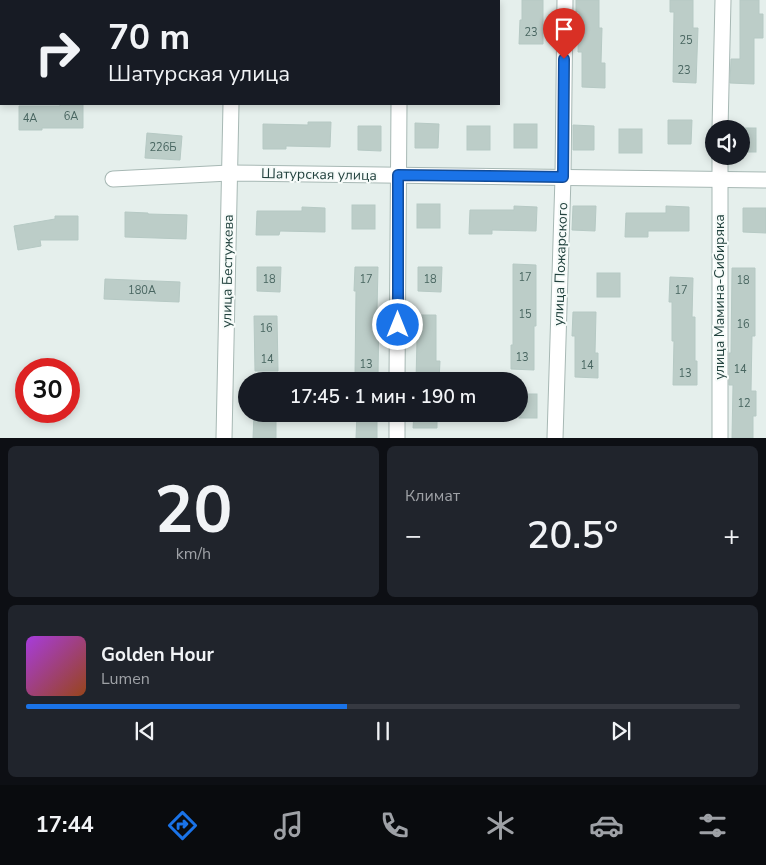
<!DOCTYPE html>
<html lang="ru">
<head>
<meta charset="utf-8">
<style>
	:root { --surface:#171b24; --page:#20242c; --text:#f1f3f6; --muted:#9ea1a6; --line:#363941; --accent:#1a73e8 }
	body { margin:0; font-family:"Nunito Sans",sans-serif; background:var(--page); color:var(--text); height:100vh; display:flex; flex-direction:column; font-size:19px; white-space:nowrap }
	* { box-sizing:border-box; margin:0 }
	p { font-size:16px; color:var(--muted) }
	.icon { flex:none; width:28px; height:28px; fill:none; stroke:currentColor; stroke-width:2; stroke-linecap:round; stroke-linejoin:round }
	.map { position:relative; height:438px; overflow:hidden }
	.panel { display:flex; flex-direction:column; gap:8px; padding:8px; background:#0d0f14; flex:1 }
	.panel>* { flex:none }
	.top-card { position:absolute; left:0px; top:0px; width:500px; height:105px; box-shadow:0 2px 8px #0003; background:#171b24; color:var(--text); overflow:hidden }
	.tools { position:absolute; left:705px; top:120px; display:grid; gap:10px }
	.tools a { display:grid; place-items:center; width:45px; height:45px; border-radius:50%; background:var(--surface); box-shadow:0 2px 8px #0003; font-size:25px }
	.speed { position:absolute; left:15px; top:358px; display:flex; gap:10px; font-size:25px; font-weight:700; text-align:center }
	.speed>* { display:grid; place-content:center; width:65px; height:65px; border-radius:50%; background:var(--surface); box-shadow:0 2px 8px #0003; line-height:1 }
	.speed .limit { border:8px solid #d22; background:#fff; color:#111 }
	.pin { position:absolute; display:grid; place-items:center; width:42px; height:42px; color:#fff; margin:-51px -21px; border-radius:50% 50% 50% 0; rotate:-45deg; box-shadow:0 0 5px #0007 }
	.pin .icon { rotate:45deg }
	.me { position:absolute; width:55px; margin:-28px; rotate:0deg; stroke-linejoin:round; filter:drop-shadow(0 0 4px #0008) }
	.turn { display:flex; align-items:center; gap:18px; height:105px; padding:0 25px; font-size:22px }
	.turn .icon { width:65px; height:65px; stroke-width:2.5 }
	.turn b { display:block; font-size:35px; line-height:42px }
	.big { font-size:38px; font-weight:600; line-height:1.1 }
	.panel .widget { flex:1; display:flex; flex-direction:column; justify-content:center; gap:8px; min-width:0; padding:0 18px; border-radius:8px; background:var(--page) }
	.panel .dial { align-items:center; gap:0 }
	.dial b { font-size:65px; line-height:1 }
	.song { display:flex; align-items:center; gap:15px }
	.cover { width:60px; height:60px; border-radius:8px; background:linear-gradient(135deg,hsl(280 70% 55%),hsl(20 70% 35%)) }
	.played { height:5px; border-radius:2px; background:linear-gradient(90deg,var(--accent) 45%,var(--line) 45%) }
	.keys { display:flex; justify-content:space-around; direction:ltr }
	.heat { display:flex; justify-content:space-between; align-items:center; font-size:28px; direction:ltr }
	.panel .tiles { flex:1; display:grid; gap:8px; grid-template-columns:1fr 1fr }
	.widget:last-child { grid-column:span 2 }
	.trip { position:absolute; left:238px; top:372px; width:290px; height:50px; border-radius:25px; background:var(--surface); box-shadow:0 2px 8px #0003; font-weight:600; line-height:50px; text-align:center }
	.dock { display:flex; height:80px; justify-content:space-around; align-items:center; background:#090b0e; color:var(--muted) }
	.dock .icon { width:35px; height:35px }
	.dock .on { color:var(--accent) }
	.dock b { font-size:22px; color:var(--text) }
	.map>svg:first-child { display:block }
	.building { fill:#bccdc8; stroke:#b6c9c4 }
	.lines { fill:none; stroke-linecap:round; stroke-linejoin:round }
	.service-casing { stroke:#a7b8b4; stroke-width:11 }
	.minor-casing { stroke:#a7b8b4; stroke-width:17 }
	.service { stroke:#fff; stroke-width:9 }
	.minor { stroke:#fff; stroke-width:15 }
	.route-casing { stroke:#114b97; stroke-width:12 }
	.route { stroke:#1a73e8; stroke-width:9 }
	.labels { text-anchor:middle; stroke-width:4; stroke-linejoin:round; paint-order:stroke }
	.number-label { font-size:11px; fill:#486560 }
	.street-label { font-size:14px; fill:#22423e; stroke:#f6fbf9 }
</style>
</head>
<body>
<div class="map">
<svg width="766" height="438" viewBox="0 0 766 438">
	<rect width="100%" height="100%" fill="#e5efec"/>
	<g class="building">
		<path d="M522,0h21v44h-24l1,-24h2z"/>
		<path d="M576,0h23v28h3l-1,35h4v25l-23,-1v-35h-4l1,-40h-3z"/>
		<path d="M670,0h23v28h5l-2,55 -23,-1 1,-70h-4z"/>
		<path d="M740,0h19v14h4v24h-9v46l-24,-1 1,-24h9z"/>
		<path d="M60,104h23v24h-41v2h-23v-24h41z"/>
		<path d="M668,120h24l-1,24h-23z"/>
		<path d="M308,122h23l-1,25 -44,-1v3h-23v-25l45,1z"/>
		<path d="M415,123l24,1 -1,24h-23z"/>
		<rect x="514" y="124" width="23" height="24"/>
		<path d="M573,125l21,1v24h-21z"/>
		<path d="M358,126h23v25l-23,-1z"/>
		<rect x="467" y="126" width="23" height="24"/>
		<rect x="741" y="128" width="15" height="24"/>
		<rect x="619" y="129" width="23" height="24"/>
		<path d="M147,133l35,3 -2,24 -35,-2z"/>
		<rect x="417" y="204" width="23" height="24"/>
		<rect x="352" y="205" width="23" height="24"/>
		<path d="M514,206l23,1 -1,24 -44,-1v4h-23l1,-24h44z"/>
		<path d="M573,206h23l-1,25 -23,-1z"/>
		<path d="M666,206l23,1v24h-41v6h-23l1,-24h40z"/>
		<path d="M302,207l23,1v24l-45,-1 -1,4h-23l1,-24h45z"/>
		<path d="M743,208h23v25l-23,-1z"/>
		<path d="M125,212l23,1v1l39,1 -1,24 -61,-2z"/>
		<path d="M55,216h23v24h-38l1,6 -23,4 -4,-24 41,-7z"/>
		<path d="M513,264l23,1v61h-2v44l-23,-1v-24h2z"/>
		<path d="M257,267h24l-1,25 -23,-1z"/>
		<path d="M355,267h23l-1,43h2l-1,66h-23l1,-85h-2z"/>
		<path d="M418,267h24l-1,25 -23,-1z"/>
		<path d="M732,268h23v68h-3l-1,55h5v25h-3v22h-21l1,-53h-4v-32h2z"/>
		<rect x="597" y="273" width="23" height="24"/>
		<path d="M670,277l23,1 -1,39h3v44h2v24h-24l1,-44h-2v-39h-3z"/>
		<path d="M105,279l75,3 -1,20 -75,-3z"/>
		<path d="M573,312h23l-1,41h3v25l-23,-1v-41h-3z"/>
		<path d="M413,315h23v46h4l-1,20h-23l1,-42h-4z"/>
		<path d="M254,316h23l1,55h-23z"/>
		<rect x="519" y="394" width="18" height="24"/>
		<path d="M254,414h22v24h-23z"/>
		<path d="M357,414h20v24h-21z"/>
		<path d="M414,414h23v14h-24z"/>
	</g>
	<g class="lines">
		<defs>
			<path id="service" d="M0,88h1"/>
			<g id="minor">
				<path d="M75,1v-1"/>
				<path d="M235,1v-1"/>
				<path d="M0,18h1"/>
				<path d="M720,129l3,-129"/>
				<path d="M720,156v282"/>
				<path d="M113,179l116,-6 537,7"/>
				<path d="M397,381l2,-277"/>
				<path d="M224,438l7,-334"/>
				<path d="M397,438v-24"/>
				<path d="M555,438l8,-261 2,-177"/>
			</g>
		</defs>
		<use href="#service" class="service-casing"/>
		<use href="#minor" class="minor-casing"/>
		<use href="#service" class="service"/>
		<use href="#minor" class="minor"/>
	</g>
	<g class="lines">
		<defs>
			<path id="route" d="M398,325v-150l165,2 1,-118"/>
		</defs>
		<use href="#route" class="route-casing"/>
		<use href="#route" class="route"/>
	</g>
	<g class="labels">
		<g class="number-label">
			<text x="531" y="36">23</text>
			<text x="686" y="44">25</text>
			<text x="684" y="74">23</text>
			<text x="71" y="120">6А</text>
			<text x="30" y="122">4А</text>
			<text x="163" y="151">226Б</text>
			<text x="525" y="281">17</text>
			<text x="269" y="283">18</text>
			<text x="366" y="283">17</text>
			<text x="430" y="283">18</text>
			<text x="743" y="284">18</text>
			<text x="142" y="294">180А</text>
			<text x="681" y="294">17</text>
			<text x="525" y="318">15</text>
			<text x="743" y="328">16</text>
			<text x="266" y="332">16</text>
			<text x="522" y="361">13</text>
			<text x="267" y="363">14</text>
			<text x="366" y="368">13</text>
			<text x="587" y="369">14</text>
			<text x="740" y="373">14</text>
			<text x="685" y="377">13</text>
			<text x="744" y="407">12</text>
		</g>
		<g class="street-label">
			<text transform="translate(319 174) rotate(1)" y="5">Шатурская улица</text>
			<text transform="translate(560 264) rotate(-88)" y="5">улица Пожарского</text>
			<text transform="translate(227 271) rotate(-89)" y="5">улица Бестужева</text>
			<text transform="translate(719 297) rotate(-90)" y="5">улица Мамина-Сибиряка</text>
		</g>
	</g>
</svg>
<div class="tools">
<a><svg class="icon" aria-label="sound" viewBox="0 0 24 24"><path d="M4 9h4l5-4v14l-5-4H4zM17 9q2 3 0 6"/></svg></a>
</div>
<div class="speed"><div class="limit">30</div></div>
<div class="pin" style="left:564px;top:59px;background:#d93025"><svg class="icon" aria-label="arrive" viewBox="0 0 24 24"><path d="M6 21V4h12l-3 4 3 4H6"/></svg></div>
<svg class="me" style="left:398px;top:325px" viewBox="-20 -20 40 40"><circle r="17" fill="#1a73e8" stroke="#fff" stroke-width="3"/><path d="M0-11L8 9 0 5-8 9z" fill="#fff"/></svg>
<div class="trip">17:45 · 1 мин · 190 m</div>
<div class="top-card">
<div class="turn"><svg class="icon" aria-label="right" viewBox="0 0 24 24"><path d="M7 20v-9h11M14 6l5 5-5 5"/></svg><div><b>70 m</b>Шатурская улица</div></div>
</div>
</div>
<section class="panel">
<div class="tiles">
<div class="widget dial"><b>20</b><p>km/h</p></div>
<div class="widget"><p>Климат</p>
<div class="heat"><a>−</a><b class="big">20.5°</b><a>+</a></div>
</div>
<div class="widget">
<div class="song"><i class="cover"></i><div><b>Golden Hour</b><p>Lumen</p></div></div>
<div class="played"></div>
<div class="keys"><svg class="icon" aria-label="previous" viewBox="0 0 24 24"><path d="M18 5L8 12l10 7zM5 5v14"/></svg><svg class="icon" aria-label="pause" viewBox="0 0 24 24"><path d="M8 5v14M16 5v14"/></svg><svg class="icon" aria-label="next" viewBox="0 0 24 24"><path d="M6 5l10 7-10 7zM19 5v14"/></svg></div>
</div>
</div>
</section>
<nav class="dock">
<b>17:44</b>
<svg class="icon on" aria-label="directions" viewBox="0 0 24 24"><path d="M12 3l9 9-9 9-9-9zM9 14v-3h6M13 9l2 2-2 2"/></svg>
<svg class="icon" aria-label="music" viewBox="0 0 24 24"><path d="M9 18V5l10-2v13"/><circle cx="6" cy="18" r="3"/><circle cx="16" cy="16" r="3"/></svg>
<svg class="icon" aria-label="phone" viewBox="0 0 24 24"><path d="M5 4h4l2 5-3 2q2 4 5 5l2-3 5 2v4C11 20 4 13 5 4z"/></svg>
<svg class="icon" aria-label="climate" viewBox="0 0 24 24"><path d="M12 3v18M4 7l16 10M4 17L20 7"/></svg>
<svg class="icon" aria-label="car" viewBox="0 0 24 24"><path d="M5 17H2v-5l4-1 3-4h7l3 4 3 1v5h-3M9 17h6M6 11h13"/><circle cx="7" cy="17" r="2"/><circle cx="17" cy="17" r="2"/></svg>
<svg class="icon" aria-label="filters" viewBox="0 0 24 24"><path d="M4 7h16M4 17h16"/><circle cx="9" cy="7" r="2"/><circle cx="15" cy="17" r="2"/></svg>
</nav>
</body>
</html>
